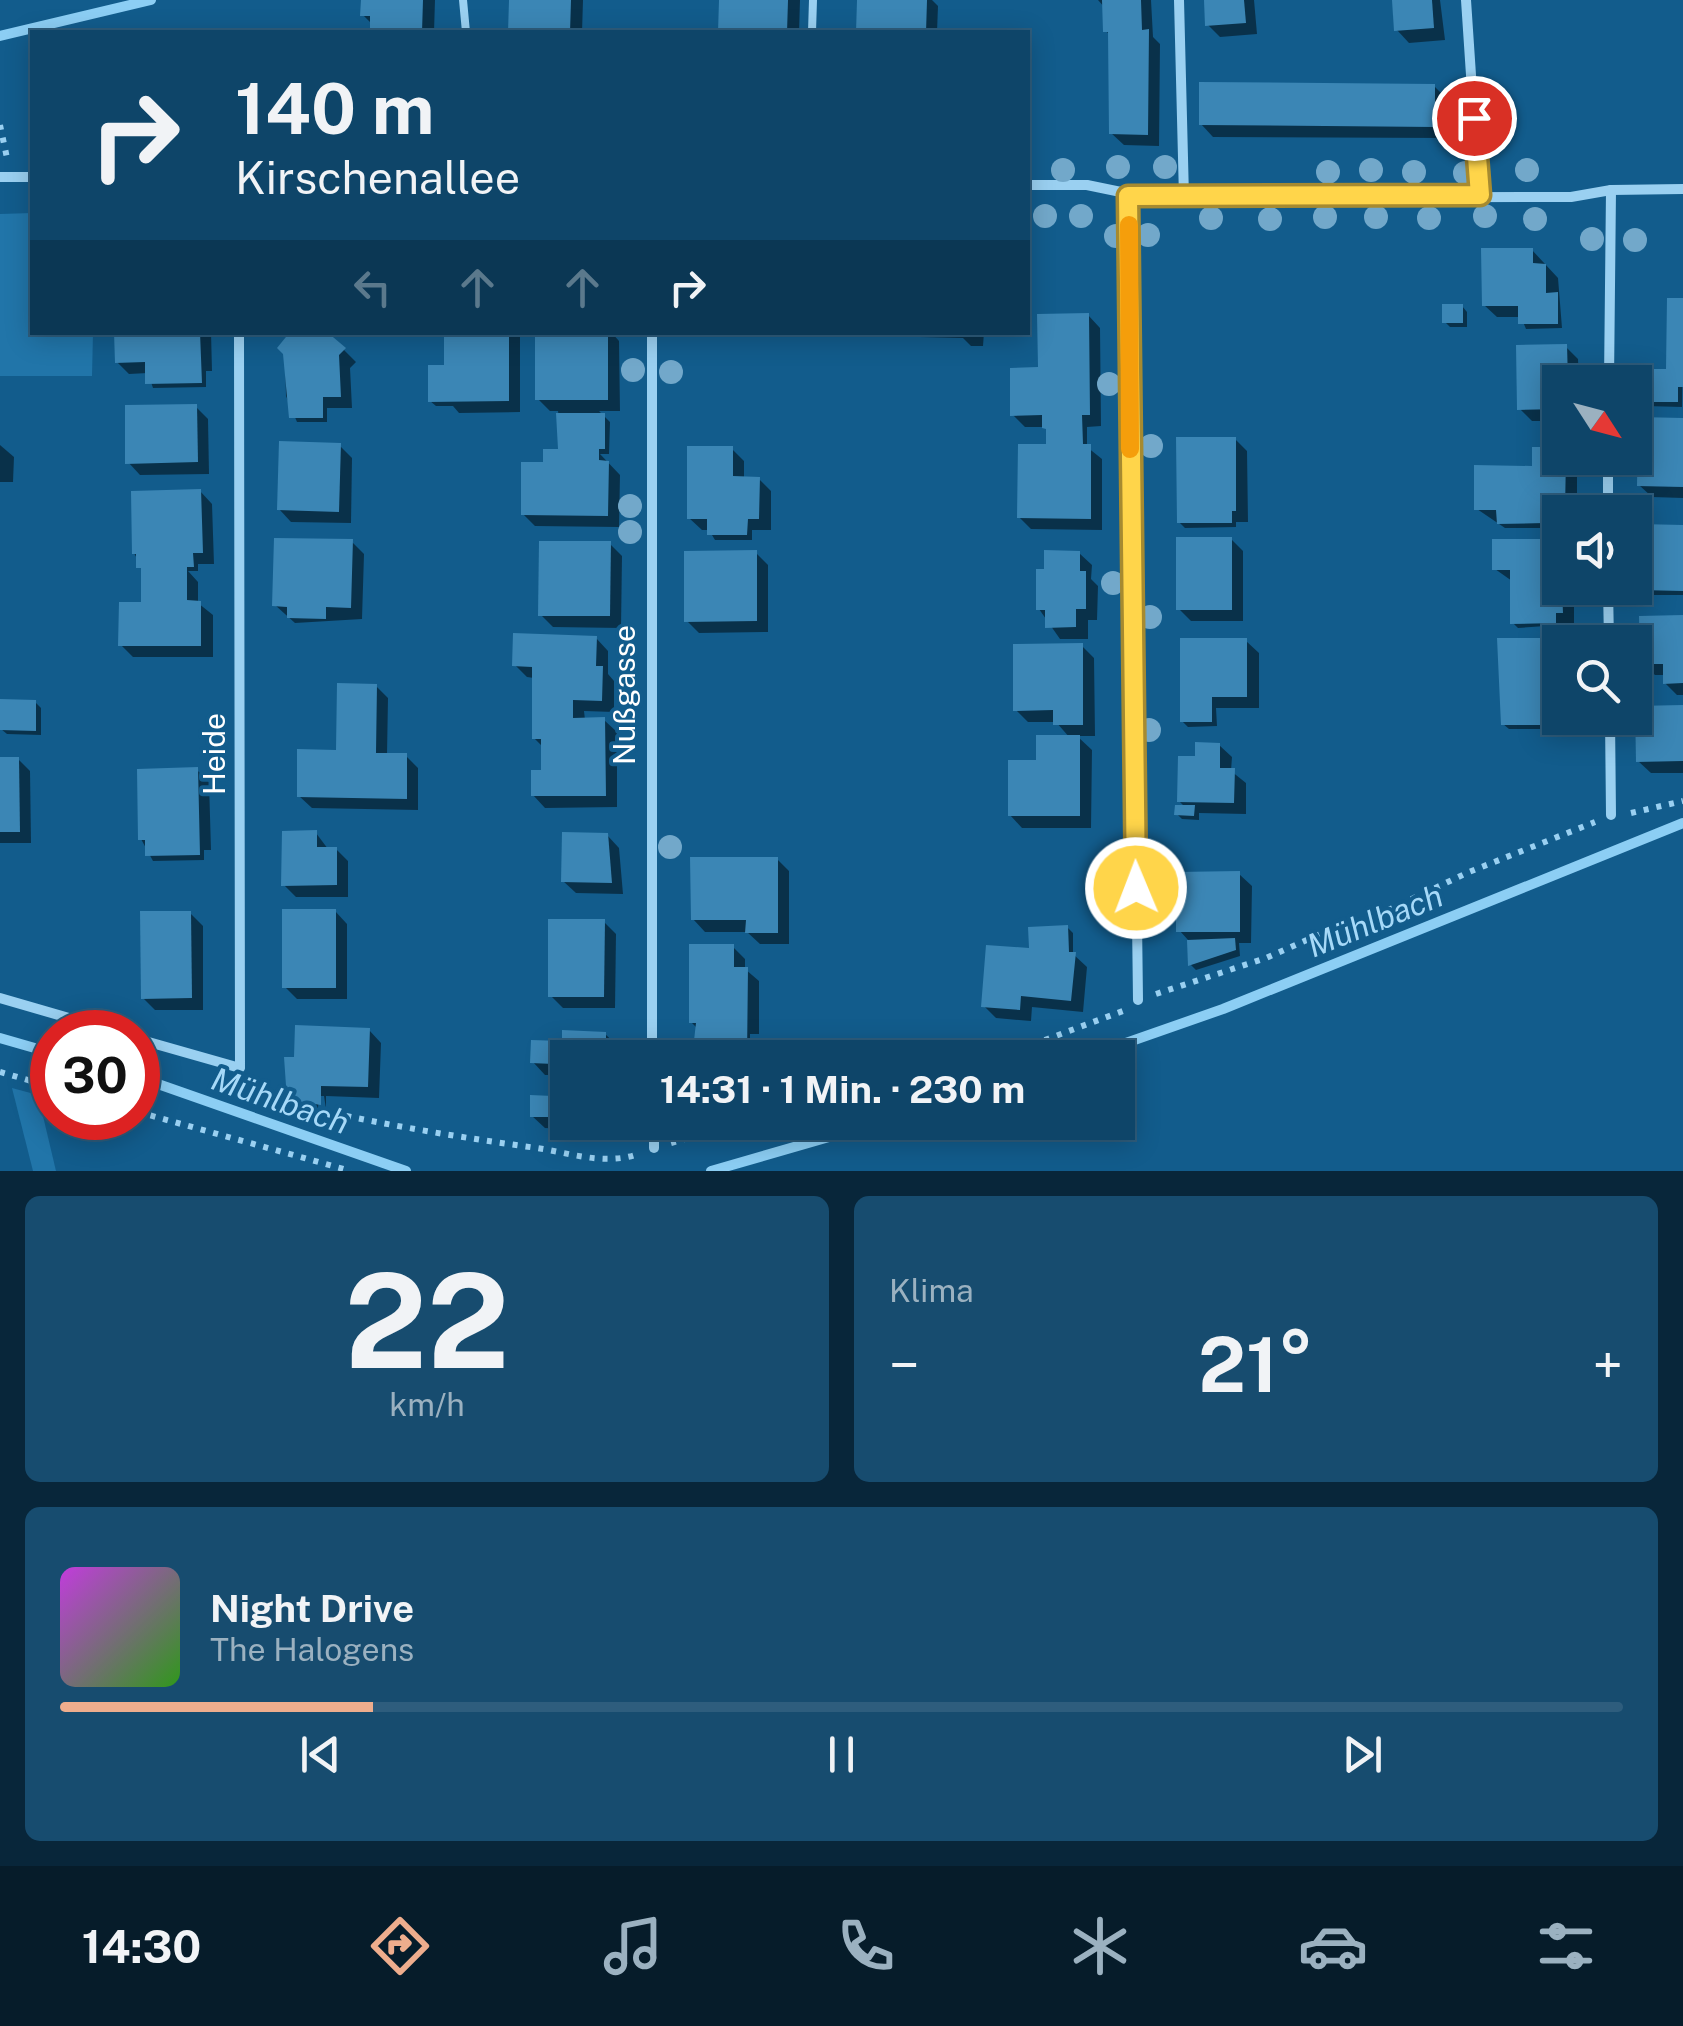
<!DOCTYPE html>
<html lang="de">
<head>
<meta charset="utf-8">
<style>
	:root { --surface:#0e4569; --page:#174c6f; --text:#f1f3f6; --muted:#9bb1c0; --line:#2e5d7d; --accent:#eead8d }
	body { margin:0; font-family:"Public Sans",sans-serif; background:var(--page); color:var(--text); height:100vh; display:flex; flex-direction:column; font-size:38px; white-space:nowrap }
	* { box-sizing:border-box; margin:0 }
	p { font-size:32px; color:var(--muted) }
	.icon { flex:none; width:55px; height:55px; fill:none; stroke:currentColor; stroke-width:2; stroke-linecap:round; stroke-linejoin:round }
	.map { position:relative; height:1171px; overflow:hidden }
	.details { display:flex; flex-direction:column; gap:25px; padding:25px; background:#08263a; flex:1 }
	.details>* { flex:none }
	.guide { position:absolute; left:30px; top:30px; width:1000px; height:305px; border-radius:0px; box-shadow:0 5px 25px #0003,0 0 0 2px var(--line); background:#0e4569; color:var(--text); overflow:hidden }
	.needle { width:65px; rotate:126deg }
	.fabs { position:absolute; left:1542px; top:365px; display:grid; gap:20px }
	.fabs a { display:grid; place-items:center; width:110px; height:110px; border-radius:0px; background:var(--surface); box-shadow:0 5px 25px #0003,0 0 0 2px var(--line); font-size:50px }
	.speed { position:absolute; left:30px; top:1010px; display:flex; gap:20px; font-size:50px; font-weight:700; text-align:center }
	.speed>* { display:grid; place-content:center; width:130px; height:130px; border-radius:50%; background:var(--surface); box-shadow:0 5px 25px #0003,0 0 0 2px var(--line); line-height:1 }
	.speed .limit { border:15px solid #d22; background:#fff; color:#111 }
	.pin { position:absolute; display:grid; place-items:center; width:85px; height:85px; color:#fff; margin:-42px; border:5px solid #fff; border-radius:50%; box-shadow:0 2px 10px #0007 }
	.me { position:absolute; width:110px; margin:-55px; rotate:359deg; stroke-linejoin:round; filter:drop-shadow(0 0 8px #0008) }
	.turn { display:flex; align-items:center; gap:35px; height:210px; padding:0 40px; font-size:45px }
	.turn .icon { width:130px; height:130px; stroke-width:2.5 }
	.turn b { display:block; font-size:70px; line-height:85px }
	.lanes { display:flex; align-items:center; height:95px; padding:0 40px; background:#0003; justify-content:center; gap:50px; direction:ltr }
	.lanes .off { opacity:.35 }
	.big { font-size:75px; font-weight:700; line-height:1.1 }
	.details .widget { flex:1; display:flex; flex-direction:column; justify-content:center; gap:15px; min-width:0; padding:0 35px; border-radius:15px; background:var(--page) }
	.details .dial { align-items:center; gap:0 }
	.dial b { font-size:130px; line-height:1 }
	.song { display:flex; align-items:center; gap:30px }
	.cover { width:120px; height:120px; border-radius:15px; background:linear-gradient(135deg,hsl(290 70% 55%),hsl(110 70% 35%)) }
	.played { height:10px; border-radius:5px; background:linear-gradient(90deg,var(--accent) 20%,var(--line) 20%) }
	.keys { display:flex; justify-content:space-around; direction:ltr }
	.heat { display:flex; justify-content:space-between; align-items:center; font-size:55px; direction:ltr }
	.details .tiles { flex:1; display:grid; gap:25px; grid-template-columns:1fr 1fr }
	.widget:last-child { grid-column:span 2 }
	.trip { position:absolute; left:550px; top:1040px; width:585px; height:100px; border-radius:0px; background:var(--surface); box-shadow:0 5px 25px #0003,0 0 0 2px var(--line); font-weight:700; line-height:100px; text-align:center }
	.menu { display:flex; height:160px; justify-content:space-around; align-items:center; background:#061c2a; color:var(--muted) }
	.menu .icon { width:70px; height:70px }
	.menu .current { color:var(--accent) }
	.menu b { font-size:45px; color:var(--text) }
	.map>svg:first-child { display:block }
	.green { fill:#2175a9 }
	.shadow { fill:#0007 }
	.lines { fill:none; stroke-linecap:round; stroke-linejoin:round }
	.stream { stroke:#8ccef4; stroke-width:10 }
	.building { fill:#3b86b5 }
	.path { stroke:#9ad0f1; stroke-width:6; stroke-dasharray:5 8; stroke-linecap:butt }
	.lane { stroke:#9ad0f1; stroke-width:8 }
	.street { stroke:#9ad0f1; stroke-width:10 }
	.tree { fill:#72a8ca }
	.route-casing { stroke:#a68a30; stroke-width:25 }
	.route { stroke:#ffd54a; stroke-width:18 }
	.slow { stroke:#f59e0b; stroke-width:18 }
	.labels { text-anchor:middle; stroke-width:8; stroke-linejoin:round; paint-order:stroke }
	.street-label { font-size:30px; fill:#fff; stroke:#125c8c }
	.water-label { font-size:32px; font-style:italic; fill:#a6d9f8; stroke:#125c8c }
</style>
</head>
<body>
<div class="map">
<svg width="1683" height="1171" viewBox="0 0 1683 1171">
	<rect width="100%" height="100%" fill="#125c8c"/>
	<g class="green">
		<path d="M32,213v119l61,1 -1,43h-92v-162z"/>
		<path d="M12,1088l26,7 18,76h-23z"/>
	</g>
	<g class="shadow">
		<path d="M363,0h72l-1,32h-62l1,-7 -10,-10z"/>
		<path d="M512,0h71l-1,32h-71z"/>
		<path d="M721,0h79l-1,32h-79z"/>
		<path d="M859,0h73l6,6 -1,26h-79z"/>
		<path d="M1098,0h53l2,37 7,7 -1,102 -35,-1 -13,-12v-97l-5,-5 -1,-23z"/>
		<path d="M1206,0h48l3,34 -37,3 -12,-12z"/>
		<path d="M1394,0h46l5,40 -36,3 -12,-13z"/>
		<path d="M1434,86l13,13 -1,39 -233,-1 -12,-13z"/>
		<path d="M1532,250l26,28 4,50 -36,1 -5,-12h-24l-13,-12z"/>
		<path d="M1683,300l-1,107 -37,-1 -5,-5 28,-26z"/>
		<path d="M1462,306l5,6v15h-17l-5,-5z"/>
		<path d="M1088,315l12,13 1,98 -14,1v20l15,12v71l-71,-1 -12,-12 30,-71 -3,-19h-21l-12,-12 27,-45z"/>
		<path d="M116,332h95l1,39h-6v16l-53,1 -5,-15 -19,1 -12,-12z"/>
		<path d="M447,332h73v80l-61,1 -6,-7h-17l-6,-5 17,-29z"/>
		<path d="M537,332h74l8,9 1,70h-21l11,11 -1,32h-9l20,21 -1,52 -84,-1 -12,-12 22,-49 19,-13 -6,-41h-8l-12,-12z"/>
		<path d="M702,332h55v3z"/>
		<path d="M915,332h69l-1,14h-12l-8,-8 -43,-1z"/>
		<path d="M1566,347l12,12 1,23h-19v39h-28l-12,-12z"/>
		<path d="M344,350l12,12 -6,6 2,40h-25v14h-30l-11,-26 -1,-43z"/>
		<path d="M196,407l12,12 1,55 -69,1 -12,-13z"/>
		<path d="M1683,421v77l-31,-1 -13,-12z"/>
		<path d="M1235,439l12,12 1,71h-12v5l-51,1 -6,-6z"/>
		<path d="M0,445l14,12 -1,25h-13z"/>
		<path d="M340,446l12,12 -1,65 -60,-1 -12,-13z"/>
		<path d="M732,449l12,12v18h15l12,12v39h-19v10h-37l-6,-10h-7l-13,-12z"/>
		<path d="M1560,450v8l17,4v50h-17v9h-11v7h-44l-28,-19z"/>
		<path d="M200,491l12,13 2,60h-16v7h-10l10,11v21l15,12v42h-80l-12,-12 22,-40 1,-33 -10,-19z"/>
		<path d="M1683,527v68h-37l-5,-6z"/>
		<path d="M1231,539l12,12v70h-52l-12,-12z"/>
		<path d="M352,542l12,12 -2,65 -67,4 -20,-18z"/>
		<path d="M1495,542l65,46h14v36l-56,4 -5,-5 -1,-42 -17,-12z"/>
		<path d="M610,544l12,12 -1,72 -68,-1 -12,-12z"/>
		<path d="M756,553l12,12v67l-69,1 -12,-12z"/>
		<path d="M1079,553l13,12 -1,14 7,7 -1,34h-9v19h-28l-21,-30 7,-38z"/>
		<path d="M1683,618v77h-6l-12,-12v-8h-10l-12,-12z"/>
		<path d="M596,638l12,13v23l6,7v31l-30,-1 1,9h19l13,12v75l-72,1 -12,-13 11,-22v-25l-10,-10v-60l-7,-1 -12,-12z"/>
		<path d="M1246,641l13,12v55h-43l1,18 -29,1 -6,-6z"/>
		<path d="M1499,641l66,1h-5v76l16,1h-13v10h-54l-6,-5z"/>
		<path d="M1082,646l12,12 1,78h-18l15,14 -1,78h-69l-12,-13 29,-52 31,-25 -14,-16h-28l-12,-12z"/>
		<path d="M376,686l12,12 -1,57 19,1 12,12v42l-106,-2 -13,-12 39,-43z"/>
		<path d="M35,702l6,6v27l-34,-1 -6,-5z"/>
		<path d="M1683,708v65h-32l-13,-12z"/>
		<path d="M1219,745l13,12 -1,14 15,12v31l-47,-1v7l-17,-1 -5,-5 9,-6 -7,-7 18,-42z"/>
		<path d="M0,759h18l12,12 1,72h-31z"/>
		<path d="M197,770l12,12 2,68h-7v10l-51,1 -12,-22z"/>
		<path d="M316,833l12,16h8l12,12v36h-52l-12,-12z"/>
		<path d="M607,835l12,13 4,46 -47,-1 -13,-12z"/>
		<path d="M777,859l12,12v73h-29l-13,-12h-42l-12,-13z"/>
		<path d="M1239,874l13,12 -1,57h-12l1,13 -44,14 -5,-5 -2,-24 -10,-11z"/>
		<path d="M335,911l12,13v75h-50l-12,-12z"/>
		<path d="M190,913l13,13v84h-48l-12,-12z"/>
		<path d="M604,922l12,12 -1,74h-52l-12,-12z"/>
		<path d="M1067,927l6,6v21l14,13 -4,45 -51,-5 -1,14 -35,-3 -12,-12 52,-55z"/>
		<path d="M733,947l12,12v10l14,12v53h-9v12l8,12h-64l5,-28 -8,-8z"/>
		<path d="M369,1030l12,13 -2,55 -53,-2v13l-2,-13h-5l-1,12 -23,-4 -5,-5 -4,-40 10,1z"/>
		<path d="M605,1034l13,12 -1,12h-49v64h47v8l-27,-1v8h-16l-8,-8 -19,-1 -13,-12 23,-18 1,-23h-11l-12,-13 32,-18z"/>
	</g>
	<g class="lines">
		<g class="stream">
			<path d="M0,36l151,-36"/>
			<path d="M0,1038l52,15"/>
			<path d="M1083,1058l140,-49 460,-186"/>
			<path d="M138,1077l268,94"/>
			<path d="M711,1171l170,-49"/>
		</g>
	</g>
	<g class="building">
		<path d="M361,0h62l-1,32h-52v-16h-10z"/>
		<path d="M509,0h62l-1,32h-62z"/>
		<path d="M719,0h69l-1,32h-69z"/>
		<path d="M857,0h70l-1,32h-70z"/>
		<path d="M1102,0h39l1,30 7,-1 -1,106 -39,-1 -1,-102h-5z"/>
		<path d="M1204,0h40l2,23 -41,3z"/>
		<path d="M1392,0h40l2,28 -40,3z"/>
		<path d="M1199,82l236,2v43l-236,-2z"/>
		<path d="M1481,248h52v15l13,1v29l12,-1v32h-40v-18h-36z"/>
		<path d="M1667,298h16v89h-5v15h-41l1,-33h28z"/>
		<rect x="1442" y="304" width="21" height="19"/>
		<path d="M1089,313l1,102h-8l1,29h8v75l-74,-1 1,-74h28v-15l-4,-1v-13l-32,1v-48l28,-1 -1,-53z"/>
		<path d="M114,332h86l2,51 -57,1v-22l-30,1z"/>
		<path d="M290,332h37l19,16 -7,7 2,42h-18v21h-34l-6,-64 -6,-6z"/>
		<path d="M444,332h65v69l-81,1v-37h16z"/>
		<rect x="535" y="332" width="73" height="68"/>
		<path d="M1567,344l1,38h-8v27l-43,1 -1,-65z"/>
		<path d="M197,404l1,58 -73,2v-59z"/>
		<path d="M556,413h49v36h-6v11l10,1 -1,55 -87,-1v-53h22v-13h15z"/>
		<path d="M1638,417l45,1v69l-46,-1z"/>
		<path d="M1176,437h60v74h-4v12h-55z"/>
		<path d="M279,441l62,2 -2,69 -62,-2z"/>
		<path d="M687,446h46v30l27,1 -1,42h-11l-1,16h-40v-16h-20z"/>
		<path d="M1532,447h28v11h6l-1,51h-20v14l-48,1 -1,-14h-22v-45l58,1z"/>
		<path d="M201,489l2,64h-10l1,14h-7v33l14,1v45h-83l1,-44h22v-34h-5v-14h-4l-1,-63z"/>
		<path d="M1639,524l44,1v66l-45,-1z"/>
		<rect x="1176" y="537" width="56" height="73"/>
		<path d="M274,538l79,1 -2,69 -25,-1v12l-39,-1v-11l-15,-1z"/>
		<path d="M1492,539h68l3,74h-7v10l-46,1v-54h-18z"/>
		<path d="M539,541h72l-1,75h-72z"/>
		<path d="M757,550v71l-73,1v-71z"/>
		<path d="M1044,550l36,1v20h6v38h-10v18l-31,1v-18h-9v-41h8z"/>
		<path d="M1683,615v68l-20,1v-20h-23l-1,-48z"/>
		<path d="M513,633l84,3 -1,30h7l-1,35 -29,-1v18l32,-1 1,79h-75v-26h10v-31h-9v-72l-20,-1z"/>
		<path d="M1180,638h67v59h-35v25h-32z"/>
		<path d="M1497,638h67l-4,4 -1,83h-58z"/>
		<path d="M1083,643v82h-30v-15l-40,1v-67z"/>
		<path d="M337,683l40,1 -1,69h31v46l-110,-2v-48l39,1z"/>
		<path d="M0,699l36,1v31l-36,-1z"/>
		<path d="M1683,705v56l-47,1 -1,-56z"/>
		<path d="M1036,735h44v81h-72v-56h28z"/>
		<path d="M1195,742l25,1v25h15l-1,35 -57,-1 1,-46h17z"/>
		<path d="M0,757h19l1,75h-20z"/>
		<path d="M198,767l2,88 -55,1v-16h-7l-1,-71z"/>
		<path d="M1175,805h20l-1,11 -20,-1z"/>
		<path d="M317,830v17h20v38l-56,1 1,-55z"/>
		<path d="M562,832l46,1 4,50 -51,-1z"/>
		<path d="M690,857h88v76h-33l1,-13h-55z"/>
		<path d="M1240,871v61h-64v-60z"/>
		<rect x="282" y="909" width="54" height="79"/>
		<path d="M140,911h51l1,87 -51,1z"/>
		<path d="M548,919h57l-1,78h-56z"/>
		<path d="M1068,925l1,27h7l-5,49 -50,-5 -1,14 -39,-3 5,-62 43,3 -1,-21z"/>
		<path d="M1235,938l1,12 -48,16 -1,-26z"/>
		<path d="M689,944h45v23h14l-1,91h-55l4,-35h-7z"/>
		<path d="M295,1025l75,3 -2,59 -47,-1v19l-34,-5 -3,-43h10z"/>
		<path d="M562,1030l44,2v26h-38v68l-11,-1 1,-8h-28v-22l23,1 1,-32 -24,-1 1,-23 31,1z"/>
	</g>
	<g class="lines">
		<g class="path">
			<path d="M0,125l7,33"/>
			<path d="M1631,813l52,-12"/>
			<path d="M1156,994l110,-36 61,-27 36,-9 106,-50 126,-50"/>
			<path d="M996,1058l127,-47"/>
			<path d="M0,1072l52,15"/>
			<path d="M250,1085l8,11c93,23 184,39 279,52 32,5 66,17 98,7"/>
			<path d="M138,1112l213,59"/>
			<path d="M671,1143l47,-14 49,-7"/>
		</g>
		<g class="lane">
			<path d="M463,0l3,32"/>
			<path d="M812,32l1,-32"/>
		</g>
		<g class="street">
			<path d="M1179,0l5,197"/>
			<path d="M1466,0l13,195"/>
			<path d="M0,177h32"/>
			<path d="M1028,185h59l63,13 421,-1 40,-7 72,-1"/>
			<path d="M1128,196l10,804"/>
			<path d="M652,332v726"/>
			<path d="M1609,382l2,-192"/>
			<path d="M1608,512v-54"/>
			<path d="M1608,588l1,54"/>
			<path d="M1610,718l1,97"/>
			<path d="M0,998l117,34"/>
			<path d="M138,1039l102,29 -1,-736"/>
			<path d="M654,1122v26"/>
		</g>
	</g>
	<g class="tree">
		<circle cx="1118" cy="167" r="12"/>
		<circle cx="1165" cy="167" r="12"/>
		<circle cx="1063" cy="170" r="12"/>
		<circle cx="1371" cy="170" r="12"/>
		<circle cx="1527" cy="170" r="12"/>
		<circle cx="1328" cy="172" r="12"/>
		<circle cx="1414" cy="172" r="12"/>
		<circle cx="1465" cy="173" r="12"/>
		<circle cx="1045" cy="216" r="12"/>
		<circle cx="1081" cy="216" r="12"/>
		<circle cx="1485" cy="216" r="12"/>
		<circle cx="1325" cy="217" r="12"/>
		<circle cx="1376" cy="217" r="12"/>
		<circle cx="1211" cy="218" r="12"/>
		<circle cx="1429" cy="218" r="12"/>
		<circle cx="1270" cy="219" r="12"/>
		<circle cx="1535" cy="219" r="12"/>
		<circle cx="1148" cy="235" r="12"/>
		<circle cx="1116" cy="236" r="12"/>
		<circle cx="1592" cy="239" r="12"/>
		<circle cx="1635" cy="240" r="12"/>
		<circle cx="633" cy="370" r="12"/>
		<circle cx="671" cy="372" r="12"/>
		<circle cx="1109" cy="384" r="12"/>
		<circle cx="1151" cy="446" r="12"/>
		<circle cx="630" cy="506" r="12"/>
		<circle cx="630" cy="532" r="12"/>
		<circle cx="1113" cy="583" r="12"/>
		<circle cx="1150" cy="617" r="12"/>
		<circle cx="1149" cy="730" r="12"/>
		<circle cx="670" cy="847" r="12"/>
	</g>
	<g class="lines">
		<defs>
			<path id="route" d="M1136,888l-8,-692 352,-1 -6,-77"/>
		</defs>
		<use href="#route" class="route-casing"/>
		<use href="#route" class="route"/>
		<path class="slow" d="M1129,225l1,224"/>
	</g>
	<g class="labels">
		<g class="street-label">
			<text transform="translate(625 695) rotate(-90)" y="10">Nußgasse</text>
			<text transform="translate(215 754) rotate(-90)" y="10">Heide</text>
		</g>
		<g class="water-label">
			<text transform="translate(1375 921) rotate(-22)" y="11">Mühlbach</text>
			<text transform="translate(280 1101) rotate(19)" y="11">Mühlbach</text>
		</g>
	</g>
</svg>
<div class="fabs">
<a><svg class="needle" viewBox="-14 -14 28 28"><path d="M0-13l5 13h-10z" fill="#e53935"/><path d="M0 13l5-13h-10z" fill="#9bb1c0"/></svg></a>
<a><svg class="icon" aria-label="sound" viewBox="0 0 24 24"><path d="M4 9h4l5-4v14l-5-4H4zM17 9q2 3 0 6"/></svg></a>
<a><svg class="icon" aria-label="search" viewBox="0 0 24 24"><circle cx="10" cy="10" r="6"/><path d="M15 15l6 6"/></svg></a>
</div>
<div class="speed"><div class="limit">30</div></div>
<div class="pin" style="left:1474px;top:118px;background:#d93025"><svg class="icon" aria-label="arrive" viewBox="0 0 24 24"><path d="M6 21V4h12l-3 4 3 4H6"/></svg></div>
<svg class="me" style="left:1136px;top:888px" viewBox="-20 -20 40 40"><circle r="17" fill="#ffd54a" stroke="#fff" stroke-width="3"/><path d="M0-11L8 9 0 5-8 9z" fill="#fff"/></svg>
<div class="trip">14:31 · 1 Min. · 230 m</div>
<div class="guide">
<div class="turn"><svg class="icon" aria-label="right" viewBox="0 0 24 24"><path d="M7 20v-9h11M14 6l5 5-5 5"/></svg><div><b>140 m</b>Kirschenallee</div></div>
<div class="lanes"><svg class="icon off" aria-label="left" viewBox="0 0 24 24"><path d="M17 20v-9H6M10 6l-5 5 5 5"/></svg><svg class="icon off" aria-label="ahead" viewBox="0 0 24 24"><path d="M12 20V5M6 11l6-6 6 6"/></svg><svg class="icon off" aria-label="ahead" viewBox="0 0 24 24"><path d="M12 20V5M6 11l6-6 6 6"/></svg><svg class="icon" aria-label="right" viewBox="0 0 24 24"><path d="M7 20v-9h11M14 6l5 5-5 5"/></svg></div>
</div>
</div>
<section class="details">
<div class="tiles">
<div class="widget dial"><b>22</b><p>km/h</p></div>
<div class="widget"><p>Klima</p>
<div class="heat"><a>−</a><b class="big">21°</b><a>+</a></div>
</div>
<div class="widget">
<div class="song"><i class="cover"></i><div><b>Night Drive</b><p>The Halogens</p></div></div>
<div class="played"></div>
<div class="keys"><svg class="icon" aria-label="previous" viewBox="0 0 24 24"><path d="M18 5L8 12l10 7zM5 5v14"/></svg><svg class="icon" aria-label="pause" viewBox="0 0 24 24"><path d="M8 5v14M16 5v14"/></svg><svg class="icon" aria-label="next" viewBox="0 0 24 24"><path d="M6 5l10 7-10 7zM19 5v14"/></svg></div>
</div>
</div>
</section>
<nav class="menu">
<b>14:30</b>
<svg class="icon current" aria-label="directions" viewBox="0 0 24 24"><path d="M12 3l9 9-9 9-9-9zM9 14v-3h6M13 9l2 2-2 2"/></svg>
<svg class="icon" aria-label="music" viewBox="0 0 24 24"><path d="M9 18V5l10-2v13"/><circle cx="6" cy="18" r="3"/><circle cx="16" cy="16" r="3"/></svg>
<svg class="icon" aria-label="phone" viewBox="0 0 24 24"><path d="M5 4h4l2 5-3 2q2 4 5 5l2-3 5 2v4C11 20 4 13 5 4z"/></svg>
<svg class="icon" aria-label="climate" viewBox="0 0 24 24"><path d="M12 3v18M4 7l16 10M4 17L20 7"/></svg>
<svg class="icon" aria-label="car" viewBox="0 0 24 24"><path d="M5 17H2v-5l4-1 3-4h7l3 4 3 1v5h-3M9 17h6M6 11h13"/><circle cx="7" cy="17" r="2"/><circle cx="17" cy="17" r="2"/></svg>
<svg class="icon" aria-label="filters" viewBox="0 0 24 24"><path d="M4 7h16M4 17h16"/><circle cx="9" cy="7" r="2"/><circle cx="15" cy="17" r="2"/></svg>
</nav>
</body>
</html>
